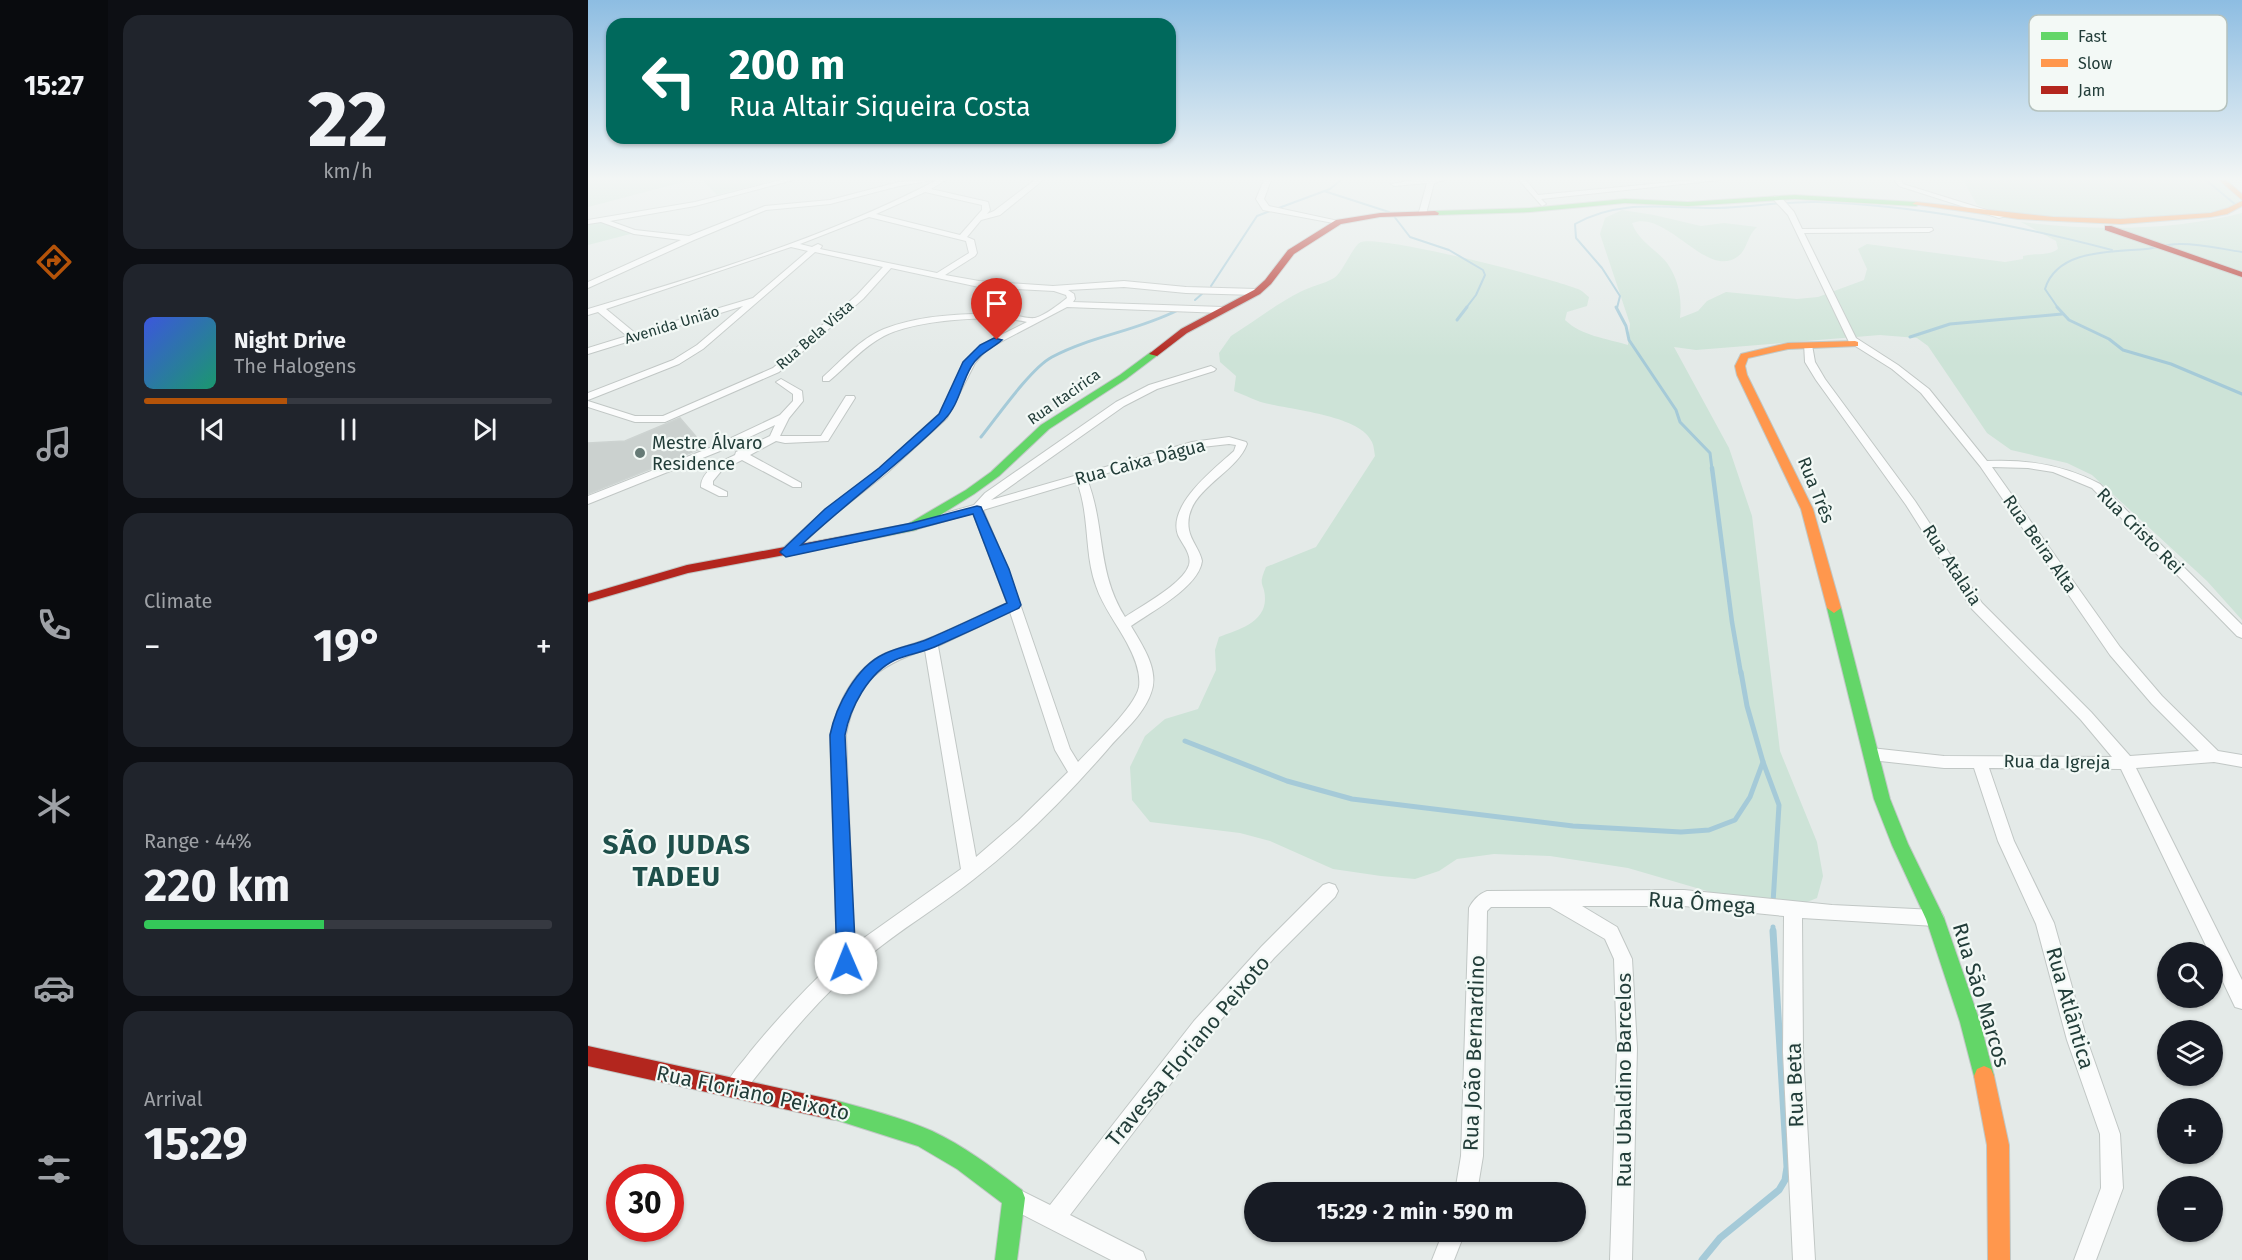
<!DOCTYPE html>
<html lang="en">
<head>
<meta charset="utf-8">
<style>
	:root { --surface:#171b24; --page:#20242c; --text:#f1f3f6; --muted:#9ea1a6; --line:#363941; --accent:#b45309 }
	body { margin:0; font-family:"Fira Sans",sans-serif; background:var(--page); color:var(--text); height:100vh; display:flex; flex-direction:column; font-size:22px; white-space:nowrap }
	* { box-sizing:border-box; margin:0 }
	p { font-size:20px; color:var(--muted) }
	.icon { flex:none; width:33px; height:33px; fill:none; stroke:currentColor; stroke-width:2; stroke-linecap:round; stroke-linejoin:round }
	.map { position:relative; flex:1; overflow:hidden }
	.details { display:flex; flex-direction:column; gap:15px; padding:15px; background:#0d0f14; width:480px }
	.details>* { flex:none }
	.banner { position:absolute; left:18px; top:18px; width:570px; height:126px; border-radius:18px; box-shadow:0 2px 4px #0004; background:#00695c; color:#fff; overflow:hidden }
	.tools { position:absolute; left:1569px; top:942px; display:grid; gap:12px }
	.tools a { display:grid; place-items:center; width:66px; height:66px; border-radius:50%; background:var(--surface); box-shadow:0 2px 4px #0004; font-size:30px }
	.speed { position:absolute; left:18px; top:1164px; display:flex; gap:12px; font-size:30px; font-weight:700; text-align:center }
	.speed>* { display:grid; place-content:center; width:78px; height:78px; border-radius:50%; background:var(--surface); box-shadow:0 2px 4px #0004; line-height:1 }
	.speed .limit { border:9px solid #d22; background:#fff; color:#111 }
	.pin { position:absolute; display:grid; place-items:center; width:51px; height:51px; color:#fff; margin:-62px -26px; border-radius:50% 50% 50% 0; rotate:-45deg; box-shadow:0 0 6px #0007 }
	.pin .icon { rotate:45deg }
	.me { position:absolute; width:66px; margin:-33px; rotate:359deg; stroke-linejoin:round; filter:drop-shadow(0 0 4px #0008) }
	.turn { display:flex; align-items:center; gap:21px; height:126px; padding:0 24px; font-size:27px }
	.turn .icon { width:78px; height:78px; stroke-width:2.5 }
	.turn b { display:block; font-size:42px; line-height:51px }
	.big { font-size:45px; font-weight:700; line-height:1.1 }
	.details .card { flex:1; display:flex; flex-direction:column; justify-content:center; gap:9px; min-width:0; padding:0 21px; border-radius:18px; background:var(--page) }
	.details .dial { align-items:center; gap:0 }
	.dial b { font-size:78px; line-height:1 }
	.song { display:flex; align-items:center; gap:18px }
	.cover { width:72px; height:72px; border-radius:9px; background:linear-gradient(135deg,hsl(230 70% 55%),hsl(160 70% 35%)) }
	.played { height:6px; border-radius:3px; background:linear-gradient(90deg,var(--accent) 35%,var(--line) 35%) }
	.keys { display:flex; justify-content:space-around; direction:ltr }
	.heat { display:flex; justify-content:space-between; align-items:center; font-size:33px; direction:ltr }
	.charge { height:9px; border-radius:4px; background:linear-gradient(90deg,#34c759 44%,var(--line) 0) }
	.trip { position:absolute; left:656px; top:1182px; width:342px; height:60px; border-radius:30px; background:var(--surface); box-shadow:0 2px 4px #0004; font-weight:700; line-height:60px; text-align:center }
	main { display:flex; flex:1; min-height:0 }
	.menu { display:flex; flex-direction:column; width:108px; justify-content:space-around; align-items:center; background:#090b0e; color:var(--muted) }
	.menu .icon { width:42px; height:42px }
	.menu .active { color:var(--accent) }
	.menu b { font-size:27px; color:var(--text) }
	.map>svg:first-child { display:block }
	.green { fill:#cde3d7 }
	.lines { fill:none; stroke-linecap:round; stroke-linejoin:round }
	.stream-far4 { stroke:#a5cad8; stroke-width:2 }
	.stream-far3 { stroke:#a5cad8; stroke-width:3 }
	.stream-far2 { stroke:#a5cad8; stroke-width:4.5 }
	.stream-far1 { stroke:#a5cad8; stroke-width:5 }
	.stream { stroke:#a5cad8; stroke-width:7 }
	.building { fill:#cbd1cf; stroke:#cdd3d1; stroke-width:1.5 }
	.street-casing { stroke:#c1c7c5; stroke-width:2 }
	.fast-casing { stroke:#c0c7c5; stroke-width:2 }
	.slow-casing { stroke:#c0c7c5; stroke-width:2 }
	.jam-casing { stroke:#c0c7c5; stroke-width:2 }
	.street { fill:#fbfcfc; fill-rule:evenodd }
	.fast { fill:#63d668; fill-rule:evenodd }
	.slow { fill:#ff974d; fill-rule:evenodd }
	.jam { fill:#b3261e; fill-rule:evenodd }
	.route { fill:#1a73e8; stroke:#114b97; stroke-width:1.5 }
	.poi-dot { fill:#667a76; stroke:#f3f9f6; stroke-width:2 }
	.labels { text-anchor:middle; stroke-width:4.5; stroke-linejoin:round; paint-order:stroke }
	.far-street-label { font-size:15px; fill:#223d39; stroke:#f3f9f6 }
	.poi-label { font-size:18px; fill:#223d39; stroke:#f3f9f6; text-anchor:start }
	.street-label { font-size:18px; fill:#223d39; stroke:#f3f9f6 }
	.near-street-label { font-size:21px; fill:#223d39; stroke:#f3f9f6 }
	.near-district-label { font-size:28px; font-weight:bold; letter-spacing:1.5px; fill:#1e4f4a; stroke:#f3f9f6 }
	.key { fill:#f3f9f6; stroke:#b4c1bd; stroke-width:1.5 }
	.key-label { font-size:16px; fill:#223d39 }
</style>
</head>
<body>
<main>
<nav class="menu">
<b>15:27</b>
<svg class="icon active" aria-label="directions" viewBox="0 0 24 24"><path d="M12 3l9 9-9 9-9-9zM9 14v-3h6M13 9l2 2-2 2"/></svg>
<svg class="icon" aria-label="music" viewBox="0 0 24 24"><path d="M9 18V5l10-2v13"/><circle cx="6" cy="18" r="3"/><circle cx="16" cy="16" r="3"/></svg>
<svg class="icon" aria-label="phone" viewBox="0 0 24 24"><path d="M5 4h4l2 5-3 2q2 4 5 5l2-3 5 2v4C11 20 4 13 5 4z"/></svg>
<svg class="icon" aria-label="climate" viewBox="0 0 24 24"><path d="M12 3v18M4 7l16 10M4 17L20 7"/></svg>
<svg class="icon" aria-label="car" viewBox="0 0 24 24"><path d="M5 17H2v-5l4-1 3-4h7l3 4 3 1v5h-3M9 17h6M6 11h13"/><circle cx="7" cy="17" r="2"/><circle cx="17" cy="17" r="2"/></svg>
<svg class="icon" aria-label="filters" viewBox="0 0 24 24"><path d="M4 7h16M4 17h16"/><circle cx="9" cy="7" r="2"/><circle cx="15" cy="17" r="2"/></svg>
</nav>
<section class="details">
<div class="card dial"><b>22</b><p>km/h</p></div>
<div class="card">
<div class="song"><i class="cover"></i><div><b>Night Drive</b><p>The Halogens</p></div></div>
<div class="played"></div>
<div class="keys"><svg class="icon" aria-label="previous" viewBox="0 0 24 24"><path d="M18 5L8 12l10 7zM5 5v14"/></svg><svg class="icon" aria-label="pause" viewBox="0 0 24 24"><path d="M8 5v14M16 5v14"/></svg><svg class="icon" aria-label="next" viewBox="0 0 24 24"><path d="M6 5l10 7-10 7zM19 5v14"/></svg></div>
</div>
<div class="card"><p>Climate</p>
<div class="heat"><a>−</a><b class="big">19°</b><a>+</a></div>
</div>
<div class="card"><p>Range · 44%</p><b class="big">220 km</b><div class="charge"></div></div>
<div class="card"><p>Arrival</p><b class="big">15:29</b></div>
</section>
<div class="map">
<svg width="1654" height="1260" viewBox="0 0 1654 1260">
	<rect width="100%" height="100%" fill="#e4eae8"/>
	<g class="green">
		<path d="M0,180h103l-103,27z"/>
		<path d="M114,180h73l-58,15z"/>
		<path d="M1375,180h256l21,20 -6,7 -24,6 -57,7 -66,2 -82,-7 -28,-10z"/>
		<path d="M1034,210l32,5 47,11 23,-3 33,4c-10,8 -9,23 -20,30 -31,22 -70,-48 -105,-34 6,18 24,26 35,40 12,17 15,36 13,55l18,-7 9,-10 19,-9 71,7 21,-2 46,-17 3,-11 -9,-20 9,-5 138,18 18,-3v-3c11,-3 26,0 35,-7l-2,-8 -35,-19c72,9 151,9 221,-9v407l-35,-39 -115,-106 -25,-12 -56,-13 -24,-17 -59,-87 -11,-8 -37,-3 -184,15 -22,-3 55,101 23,68 28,235 37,91 6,34 -6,22 -27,11 -42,-6 -120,-35 -78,-12 -56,-2 -37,5 -18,12 -24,8 -34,-3 -48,-7 -63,-28 -30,-8 -90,-11 -18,-22 -2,-33 15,-31 20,-17 33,-10 18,-39 -1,-20 4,-13c18,-7 46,-14 46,-38 0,-17 -8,-11 1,-32l50,-20 59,-91c-1,-5 -1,-10 -3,-14 -11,-26 -78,-32 -103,-38 -12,-2 -24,-9 -35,-13l2,-15 -16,-14 -1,-9 12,-17c23,-14 45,-32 69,-44 11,-6 24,-8 34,-14 10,-7 19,-33 27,-36 21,-7 190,36 217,47 5,2 7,5 11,8l-2,9 -20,6 -2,8c17,16 40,18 63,25l2,-21 -30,-90 5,-16z"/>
		<path d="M21,220l29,12 -50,13v-22z"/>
	</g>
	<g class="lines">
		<g class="stream-far4">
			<path d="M1618,180l30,25 6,1"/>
			<path d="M736,191l65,21"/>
			<path d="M688,209l54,-20 11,-9"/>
			<path d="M805,215l17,22 39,13 34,20 2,5 -9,20 -10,13"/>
			<path d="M623,286l46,-70 13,-5"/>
			<path d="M607,300l8,-7"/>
			<path d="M1029,308l3,-12 -18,-28 -26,-30 -1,-14c43,-25 90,-16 137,-16 35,0 70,-7 105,-6 100,3 198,23 295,48"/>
			<path d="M1470,308l-13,-19c12,-40 67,-37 101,-40 10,-1 21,-5 32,-5 20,-1 43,5 64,8"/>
		</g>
		<g class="stream-far3">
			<path d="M1028,307l10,19 3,14 47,70 4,12 30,31 2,16"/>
			<path d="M1469,307l12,13 40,19 14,11 48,14 71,30"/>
			<path d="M869,320l10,-13"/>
			<path d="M1322,337l40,-13 112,-10"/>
			<path d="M393,437c16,-20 50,-69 71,-80 39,-21 85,-26 126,-47"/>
		</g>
		<path class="stream-far2" d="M1124,468l20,154 9,52"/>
		<g class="stream-far1">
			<path d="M1153,672l6,34 16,56 16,43 -6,98"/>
			<path d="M597,741l102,40 65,18 221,27 108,6 28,-2 26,-10 15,-23 13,-35"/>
			<path d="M1185,927v6"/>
		</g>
		<path class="stream" d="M1114,1260l18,-22 59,-48 6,-10 2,-13 -14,-236"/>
	</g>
	<path class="building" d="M92,418l25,29 -117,47v-51l37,-2z"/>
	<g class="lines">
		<defs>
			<g id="street">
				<path d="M193,180h12l-98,26 -85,15 25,9 54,6 76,-30 65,-6 69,-18 34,-2 -34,6 -69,18 -64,6 -72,30 -106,48v-6l93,-42 -47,-6 -33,-12 -13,2v-4l107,-18z"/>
				<path d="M349,180h9l-15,9 57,13 2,8 -3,4 7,-3 41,-31h8l-43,35 -19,5 -14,17 7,3 3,13 -2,3 -30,19 34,6 74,5 71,-5 62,6 71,2 4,3 -4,3 -71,-2 -62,-6 -56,3 6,4 1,5 -2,3 150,5 4,3 -4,3 -156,-6 -80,42 -12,14 -28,55 -60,55 -53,42 -44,40h-8l-2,-3 2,-3 44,-40 53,-40 60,-55 27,-52 15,-17 46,-23c-35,-8 -112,-2 -143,14 -21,11 -37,30 -55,45h-6v-4c19,-17 37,-38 61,-48 36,-14 81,-16 119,-15 10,0 24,5 32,4 11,-3 23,-13 32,-20l-1,-3 -12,-4 -75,-4 -88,-19 -28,31 -84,73 -114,50h-30l-47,-15v-6l47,15h28l110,-48 84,-73 26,-28 -68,-15 -112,97 -24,15 -91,36v-7l85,-33 24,-15 46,-39 -155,48v-6l39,-12 -29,-24 -10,3v-6c118,-35 240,-72 349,-129zM337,192l57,13v5l-22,25 -84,-21zM281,217l97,24 3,12 -32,20 -117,-24 2,-3 -4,-2 -6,3 -12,-3zM203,247l17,4 -55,47 -118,35 -29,-24z"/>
				<path d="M676,180h7l-7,19 5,7 74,16 -4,2 -76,-14 -7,-11z"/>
				<path d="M826,180h30l-10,3 -8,31 -7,-2 8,-29 -33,3 -3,-2z"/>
				<path d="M931,180h7l12,15 155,-15h27l-179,19 5,5 -4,2z"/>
				<path d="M1306,180h7l2,4 103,32 -7,2 -100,-32z"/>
				<path d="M1186,196h6l14,16 8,17 130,-1 1,2 -4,2 -125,1 52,105 42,27 31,24 58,72c40,-2 77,4 113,23l142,141v13l-5,-2 -145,-148 -39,-16 -25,-4 -36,-1 128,180 42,49 56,55 24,4v12l-28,-5 -78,6 106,212v29l-7,-2 -23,-48v-7h-3l-88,-183 -132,-1 25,73 40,82 33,117 33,94 3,54 -27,72h-22l27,-72 -1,-54 -33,-94 -31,-116 -38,-83 -24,-73h-30l-73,-8 -5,-2 -3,-4 3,-4 5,-2 73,8 168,1 -31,-37 -109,-111 -66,-104 -90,-125 -11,-18 -1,-19 8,2 3,17 10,17 90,122 67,102 109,109 39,44 69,-5 -47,-47 -42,-49 -130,-189 -59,-73 -29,-24 -43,-27 -61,-127 -14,-15z"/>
				<path d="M623,366l5,3 -2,2 -57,18 -33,17 -133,94 201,-58 37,-5 17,5 1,2c-11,31 -65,47 -58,86 2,11 11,20 13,31 -3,26 -51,51 -71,65 11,19 29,44 20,67 -8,23 -29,39 -44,57 -40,46 -84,91 -133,129 -35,28 -75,51 -109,80 -47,39 -85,87 -122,134l-7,3 -7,-3 -3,-7c5,-13 16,-23 24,-34 27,-33 56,-64 87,-93l-7,-224c8,-33 24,-67 56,-82 14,-6 30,-9 44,-15 26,-11 51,-23 77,-35l-34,-90 -59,17 -4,-1 -2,-3 2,-3 64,-18 11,-12 131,-91 33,-17zM641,444l7,1 -2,6c-19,17 -67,54 -56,84 4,9 14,19 11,30 -6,19 -48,41 -64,52 -29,-46 -19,-90 -38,-138l106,-31zM489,482c13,34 7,71 19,104 7,21 21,38 31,57 7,13 14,29 12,44 -4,20 -46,59 -61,75l-8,-13 -62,-180 -25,-59zM422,612l45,138 13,22 -49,48 -43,37 -38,-211zM337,650l36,219 -107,76 -8,-210c10,-52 30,-69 79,-85z"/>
				<path d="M193,379l21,12 1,10 -14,17 -9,18h41l25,-40h8l1,2 -27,43 -43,2 -9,-2 -26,14 51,28v4h-8l-51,-27 -20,10 -9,11v4l14,7v4h-8l-18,-9c0,-17 21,-26 34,-32l1,-3 34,-16 5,-11 -55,26 -132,53v-8l124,-49 68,-32 13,-14v-7l-17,-12z"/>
				<path d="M741,883l6,2 3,6 -3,6 -61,61 -66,77 -138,180 73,37 3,8h-35l-105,-54 -3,-8 3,-8 8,-3 36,18 144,-184 68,-75 61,-61z"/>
				<path d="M1096,890l148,15 103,5 6,2 3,6 -3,6 -6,2 -133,-8 1,134 12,208h-22l-10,-208 1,-136 -100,-10h-102l35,21 15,32 5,89 -5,212h-22l7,-212 -3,-89 -9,-20 -55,-32h-59l-4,4 -4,245 -6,36h-22l6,-36 8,-248c4,-8 10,-14 18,-17z"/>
				<path d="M855,1232h22l-11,28h-22z"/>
			</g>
			<g id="fast">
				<path d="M1207,195l121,7 4,2 -4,2 -121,-7 -107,7 -63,-3 -95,9 -95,3 -4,-2 4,-2 95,-3 95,-9 63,3z"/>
				<path d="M563,352l8,2 -33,25 -77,50 -50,47 -25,18 -58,36 -50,10 -6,-4 6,-4 42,-8 58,-34 25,-18 50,-47 79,-50z"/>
				<path d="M1246,603l7,5 49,191 18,45 36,74 36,104 14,54 -3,7 -7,3 -7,-3 -3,-7 -14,-54 -34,-103 -34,-74 -18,-46 -47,-191z"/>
				<path d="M246,1100c33,9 66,17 98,31 32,15 61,37 90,59l3,8 -8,62h-22l7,-57 -45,-34 -39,-23 -91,-29 -3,-7 3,-7z"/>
			</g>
			<g id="slow">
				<path d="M1631,180h7l16,14v6z"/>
				<path d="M1654,201v5l-15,8 -16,3 -90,7 -102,-5 -107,-15 4,-2 137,15 68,2 90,-6 17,-5z"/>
				<path d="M1267,341l3,1v4l-70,3 -40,9 -3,8 2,9 66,134 28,99 -7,5 -7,-5 -26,-99 -64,-134 -2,-9 6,-12 47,-11z"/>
				<path d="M1396,1066l7,3 3,7 15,69 1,115h-22l-1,-115 -13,-69 3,-7z"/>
			</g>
			<g id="jam">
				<path d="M847,211l4,2 -1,2 -58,2 -39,7 -47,30 -23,30 -11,10 -73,39 -30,23 -8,-2 32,-25 73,-39 11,-10 23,-30 48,-30 44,-7z"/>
				<path d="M1517,226h6l131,46v5l-137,-47z"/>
				<path d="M278,532l6,4 -2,3 -182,34 -100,29v-8l99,-29z"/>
				<path d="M0,1046l246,54 7,3 3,7 -3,7 -7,3 -246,-54z"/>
			</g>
		</defs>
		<use href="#street" class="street-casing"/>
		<use href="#fast" class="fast-casing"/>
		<use href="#slow" class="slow-casing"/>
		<use href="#jam" class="jam-casing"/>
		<use href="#street" class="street"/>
		<use href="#fast" class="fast"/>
		<use href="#slow" class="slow"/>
		<use href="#jam" class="jam"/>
	</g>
	<linearGradient id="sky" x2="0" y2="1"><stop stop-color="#8dbde2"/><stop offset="0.5" stop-color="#f3f6f5"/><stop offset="1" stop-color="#f3f6f5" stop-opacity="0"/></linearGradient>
	<rect width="1654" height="357" fill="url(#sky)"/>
	<path class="route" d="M406,338l8,2c-10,9 -24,14 -31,27 -10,17 -12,38 -27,53 -45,45 -97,82 -143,125l111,-22 65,-17 4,1 28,62 12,36 -2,3c-27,13 -53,25 -80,37 -14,7 -30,9 -44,15 -27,13 -45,48 -50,75l11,228 -3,7 -7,2 -6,-2 -3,-7 -7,-228c6,-29 26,-68 54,-81 14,-7 30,-9 44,-15 26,-11 53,-24 79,-36l-34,-89 -61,16 -126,27 -6,-5 45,-43 54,-41 60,-54 24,-52 17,-17z"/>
	<circle class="poi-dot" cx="52" cy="453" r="6"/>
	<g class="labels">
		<g class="far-street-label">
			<text transform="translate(84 325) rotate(-17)" y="5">Avenida União</text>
			<text transform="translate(227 335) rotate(-41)" y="5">Rua Bela Vista</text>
			<text transform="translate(476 397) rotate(-35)" y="5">Rua Itacirica</text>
		</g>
		<g class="poi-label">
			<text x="64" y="449">Mestre Álvaro<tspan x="64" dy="21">Residence</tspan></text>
		</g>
		<g class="street-label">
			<text transform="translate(552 462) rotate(-15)" y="6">Rua Caixa Dágua</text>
			<text transform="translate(1228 490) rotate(68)" y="6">Rua Três</text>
			<text transform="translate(1552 531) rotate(45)" y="6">Rua Cristo Rei</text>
			<text transform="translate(1452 544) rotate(55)" y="6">Rua Beira Alta</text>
			<text transform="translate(1364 565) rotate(57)" y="6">Rua Atalaia</text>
			<text transform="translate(1469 762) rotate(1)" y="6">Rua da Igreja</text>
		</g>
		<g class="near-street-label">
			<text transform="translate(1114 903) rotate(4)" y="7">Rua Ômega</text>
			<text transform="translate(1393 995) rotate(73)" y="7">Rua São Marcos</text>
			<text transform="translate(1482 1008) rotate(74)" y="7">Rua Atlântica</text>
			<text transform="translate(600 1051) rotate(-50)" y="7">Travessa Floriano Peixoto</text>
			<text transform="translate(886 1053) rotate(-88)" y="7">Rua João Bernardino</text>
			<text transform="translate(1036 1080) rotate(-90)" y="7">Rua Ubaldino Barcelos</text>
			<text transform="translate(1207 1085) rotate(-92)" y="7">Rua Beta</text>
			<text transform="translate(165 1093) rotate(12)" y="7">Rua Floriano Peixoto</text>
		</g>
		<g class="near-district-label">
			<text x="89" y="854">SÃO JUDAS<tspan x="89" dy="32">TADEU</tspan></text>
		</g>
	</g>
	<rect x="1441" y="15" width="198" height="96" rx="9" class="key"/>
	<rect x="1453" y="32" width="27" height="8" fill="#63d668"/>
	<rect x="1453" y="59" width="27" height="8" fill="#ff974d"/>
	<rect x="1453" y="86" width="27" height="8" fill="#b3261e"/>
	<g class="key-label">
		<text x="1490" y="42">Fast</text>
		<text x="1490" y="69">Slow</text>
		<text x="1490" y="96">Jam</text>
	</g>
</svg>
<div class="tools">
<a><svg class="icon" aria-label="search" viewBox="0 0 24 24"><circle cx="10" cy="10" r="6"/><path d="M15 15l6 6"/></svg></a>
<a><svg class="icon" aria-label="layers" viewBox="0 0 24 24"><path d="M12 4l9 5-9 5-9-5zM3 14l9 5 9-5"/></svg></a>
<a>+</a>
<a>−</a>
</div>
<div class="speed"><div class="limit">30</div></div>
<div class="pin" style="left:409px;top:340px;background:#d93025"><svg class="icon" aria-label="arrive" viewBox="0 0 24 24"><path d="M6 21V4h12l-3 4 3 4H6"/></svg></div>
<svg class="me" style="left:258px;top:963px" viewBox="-20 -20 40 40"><circle r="19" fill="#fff"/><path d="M0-13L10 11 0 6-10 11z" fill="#1a73e8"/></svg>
<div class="trip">15:29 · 2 min · 590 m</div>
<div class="banner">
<div class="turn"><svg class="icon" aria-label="left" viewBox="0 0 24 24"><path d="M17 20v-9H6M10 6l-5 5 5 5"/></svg><div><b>200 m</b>Rua Altair Siqueira Costa</div></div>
</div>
</div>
</main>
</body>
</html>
